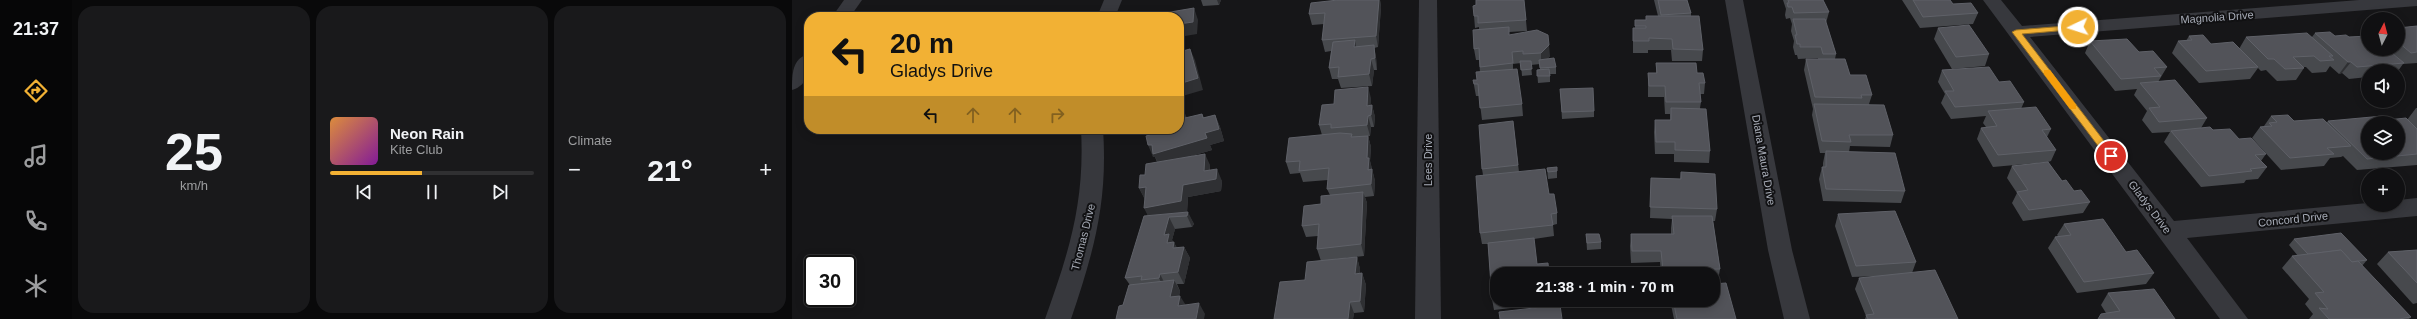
<!DOCTYPE html>
<html lang="en">
<head>
<meta charset="utf-8">
<style>
	:root { --surface:#101012; --page:#19191b; --text:#f1f3f6; --muted:#9c9d9f; --line:#303032; --accent:#f2b134 }
	body { margin:0; font-family:Arial,sans-serif; background:var(--page); color:var(--text); height:100vh; display:flex; flex-direction:column; font-size:15px; white-space:nowrap }
	* { box-sizing:border-box; margin:0 }
	p { font-size:13px; color:var(--muted) }
	.icon { flex:none; width:22px; height:22px; fill:none; stroke:currentColor; stroke-width:2; stroke-linecap:round; stroke-linejoin:round }
	.map { position:relative; flex:1; overflow:hidden }
	.drawer { display:flex; flex-direction:column; gap:6px; padding:6px; background:#09090a; width:720px }
	.drawer>* { flex:none }
	.guide { position:absolute; left:12px; top:12px; width:380px; height:122px; border-radius:16px; box-shadow:0 2px 10px #0003,0 0 0 1px var(--line); background:#f2b134; color:#111; overflow:hidden }
	.needle { width:26px; rotate:6deg }
	.tools { position:absolute; left:1569px; top:12px; display:grid; gap:8px }
	.tools a { display:grid; place-items:center; width:44px; height:44px; border-radius:50%; background:var(--surface); box-shadow:0 2px 10px #0003,0 0 0 1px var(--line); font-size:20px }
	.speed { position:absolute; left:12px; top:255px; display:flex; gap:8px; font-size:20px; font-weight:700; text-align:center }
	.speed>* { display:grid; place-content:center; width:52px; height:52px; border-radius:50%; background:var(--surface); box-shadow:0 2px 10px #0003,0 0 0 1px var(--line); line-height:1 }
	.speed .limit { border:2px solid #111; border-radius:6px; background:#fff; color:#111 }
	.pin { position:absolute; display:grid; place-items:center; width:34px; height:34px; color:#fff; margin:-17px; border:2px solid #fff; border-radius:50%; box-shadow:0 1px 4px #0007 }
	.me { position:absolute; width:44px; margin:-22px; rotate:266deg; stroke-linejoin:round; filter:drop-shadow(0 0 3px #0008) }
	.turn { display:flex; align-items:center; gap:14px; height:84px; padding:0 20px; font-size:18px }
	.turn .icon { width:52px; height:52px; stroke-width:2.5 }
	.turn b { display:block; font-size:28px; line-height:34px }
	.lanes { display:flex; align-items:center; height:38px; padding:0 20px; background:#0003; justify-content:center; gap:20px; direction:ltr }
	.lanes .off { opacity:.35 }
	.big { font-size:30px; font-weight:700; line-height:1.1 }
	.drawer .tile { flex:1; display:flex; flex-direction:column; justify-content:center; gap:6px; min-width:0; padding:0 14px; border-radius:16px; background:var(--page) }
	.drawer .dial { align-items:center; gap:0 }
	.dial b { font-size:52px; line-height:1 }
	.song { display:flex; align-items:center; gap:12px }
	.cover { width:48px; height:48px; border-radius:6px; background:linear-gradient(135deg,hsl(30 70% 55%),hsl(290 70% 35%)) }
	.played { height:4px; border-radius:2px; background:linear-gradient(90deg,var(--accent) 45%,var(--line) 45%) }
	.keys { display:flex; justify-content:space-around; direction:ltr }
	.heat { display:flex; justify-content:space-between; align-items:center; font-size:22px; direction:ltr }
	.drawer .tiles { flex:1; display:grid; gap:6px; grid-template-columns:repeat(3,1fr) }
	.trip { position:absolute; left:698px; top:267px; width:230px; height:40px; border-radius:16px; background:var(--surface); box-shadow:0 2px 10px #0003,0 0 0 1px var(--line); font-weight:700; line-height:40px; text-align:center }
	main { display:flex; flex:1; min-height:0 }
	.menu { display:flex; flex-direction:column; width:72px; justify-content:space-around; align-items:center; background:#060607; color:var(--muted) }
	.menu .icon { width:28px; height:28px }
	.menu .on { color:var(--accent) }
	.menu b { font-size:18px; color:var(--text) }
	.map>svg:first-child { display:block }
	.lines { fill:none; stroke-linecap:round; stroke-linejoin:round }
	.street { fill:#37383d; fill-rule:evenodd }
	.wall { fill:#47494d }
	.shaded-wall { fill:#2f3033 }
	.building { fill:#525359; stroke:#5f6168; fill-rule:evenodd }
	.route { fill:#f2b134; stroke:#9d7322 }
	.slow { fill:#f59e0b }
	.labels { text-anchor:middle; stroke-width:4; stroke-linejoin:round; paint-order:stroke }
	.street-label { font-size:11px; fill:#a8adb8; stroke:#111113 }
</style>
</head>
<body>
<main>
<nav class="menu">
<b>21:37</b>
<svg class="icon on" aria-label="directions" viewBox="0 0 24 24"><path d="M12 3l9 9-9 9-9-9zM9 14v-3h6M13 9l2 2-2 2"/></svg>
<svg class="icon" aria-label="music" viewBox="0 0 24 24"><path d="M9 18V5l10-2v13"/><circle cx="6" cy="18" r="3"/><circle cx="16" cy="16" r="3"/></svg>
<svg class="icon" aria-label="phone" viewBox="0 0 24 24"><path d="M5 4h4l2 5-3 2q2 4 5 5l2-3 5 2v4C11 20 4 13 5 4z"/></svg>
<svg class="icon" aria-label="climate" viewBox="0 0 24 24"><path d="M12 3v18M4 7l16 10M4 17L20 7"/></svg>
</nav>
<section class="drawer">
<div class="tiles">
<div class="tile dial"><b>25</b><p>km/h</p></div>
<div class="tile">
<div class="song"><i class="cover"></i><div><b>Neon Rain</b><p>Kite Club</p></div></div>
<div class="played"></div>
<div class="keys"><svg class="icon" aria-label="previous" viewBox="0 0 24 24"><path d="M18 5L8 12l10 7zM5 5v14"/></svg><svg class="icon" aria-label="pause" viewBox="0 0 24 24"><path d="M8 5v14M16 5v14"/></svg><svg class="icon" aria-label="next" viewBox="0 0 24 24"><path d="M6 5l10 7-10 7zM19 5v14"/></svg></div>
</div>
<div class="tile"><p>Climate</p>
<div class="heat"><a>−</a><b class="big">21°</b><a>+</a></div>
</div>
</div>
</section>
<div class="map">
<svg width="1625" height="319" viewBox="0 0 1625 319">
	<rect width="100%" height="100%" fill="#161618"/>
	<g class="lines">
		<g class="street">
			<path d="M52,0h18l-12,17h-18z"/>
			<path d="M312,0h18l-7,17h-18z"/>
			<path d="M627,0h18l4,319h-26z"/>
			<path d="M933,0h18l49,250 18,69h-26l-16,-69z"/>
			<path d="M1191,0h18l21,26 337,-26h58v6l-387,31 144,184 194,-18v2h30v-5l19,-2v18l-230,22 61,81h-28z"/>
			<path d="M17,54c0,15 0,31 -17,36 0,-16 0,-32 17,-36z"/>
			<path d="M289,129h22c5,73 -9,122 -32,190h-26c24,-67 40,-117 36,-190z"/>
		</g>
	</g>
	<g class="wall">
		<path d="M409,0h23h-3l-2,5 -16,1z"/>
		<path d="M546,0h42l1,7 -3,40 -4,1 2,9 1,13h-3l-2,16 -31,2 -3,-9h-6l-3,-11 2,-17 -6,1 -3,-12 2,-16 -12,1 -3,-11z"/>
		<path d="M732,0l3,31 -18,1v3l41,21 -3,3 9,8v7h-6v8l-12,1 -1,-13 3,-1v-5l-9,1 1,10 -10,1 -1,-13 -8,1v5l9,35 1,12 -41,4 -3,-24h-3l-3,-16h4l3,-8 -1,-12h-3l-2,-11 5,-19v-3l-4,1 -1,-12z"/>
		<path d="M862,0h33l4,13v3l12,34 -1,11h-30l-1,-11h-23v3h-15v-25h2v-8h11v-4h12z"/>
		<path d="M991,0h40l6,12 -3,11 10,31 -1,5 15,16 22,20 -3,9 24,31 -3,12 -40,-1 -1,6 56,39 -4,12 -78,-2 -4,-22 3,-12h1v-4l2,-10h-5l-8,-38 1,-6 -9,-39 2,-11h12v-1l-20,1 -1,-4h-2l-2,-8 1,-6 -3,-10 1,-7 -2,-6 -4,1 -1,-4 1,-6z"/>
		<path d="M1110,0h48l3,4 25,9 -5,11 -53,4z"/>
		<path d="M1625,26v37l-14,1 -5,7h-30v6l-19,2 -7,-6 -3,1 -9,-8 -4,6 -14,1 -6,-6h-2v1l-8,12 -19,1 -11,-11 -5,1 -3,-3 -8,11 -51,4 -27,-30 6,-12h8l3,-5 22,8 28,5 7,-12h66l3,-4 20,3 14,1 19,12h30v-21z"/>
		<path d="M1146,28l51,26 -4,12 -33,3 -18,-30z"/>
		<path d="M1298,41l49,11 28,15 -9,15 49,36 -6,10 12,2 26,9 27,15 -5,7 6,6 -9,12 -12,1 -2,3 -43,4 -37,-45 6,-10 -18,1 -10,-13 5,-9 -13,-16 3,-6 -22,2 -30,-38z"/>
		<path d="M864,63l41,10 8,10 -1,11h-4l1,8 -1,6 10,43 -1,12 -35,-1v-8h-19l-1,-22 1,-12h15v-6h-5l-1,-17h-16v-24h8z"/>
		<path d="M1150,70l57,12 25,20 -3,7 30,20 -4,8 9,13 -5,11 -3,1 14,19 12,10 16,11 -7,11 -60,8 -11,-18 5,-10 -10,-15 5,-12 35,-4 -54,5 -16,-28 4,-11 5,-1 -3,-4 3,-7 -35,3 -10,-16 4,-9 -7,-12z"/>
		<path d="M768,89l34,22v6l-32,2z"/>
		<path d="M579,98l-1,7h2l3,12 -1,10h-3l-1,9h-2l3,11 -1,14 5,20 -1,15 -9,1 2,6 -3,53 -38,4 31,-3 3,12v4h2l4,12 -2,27 -10,1 -1,6h-79l31,-39 16,-19 -4,-12 1,-13 -12,1 -4,-11 19,-22 9,-9 -3,-6 1,-9 -25,2 -3,-9 -10,1 -4,-12 36,-27 -3,-10 15,-21z"/>
		<path d="M1624,108h1v57l-60,5 -14,-14 -2,1 -11,1 -6,8 -43,4 -29,-32 8,-11 4,-1 7,-10 23,5 33,1 1,-1 79,-1z"/>
		<path d="M410,114l2,4 11,-3 5,12 4,14 -14,4 2,5 -21,6 19,9v5l12,11 -1,10 -33,6 -1,15 7,12 -2,3 -17,2 -3,11 5,8 7,-1 6,11 -6,26h-7l3,7 -1,5 6,9 20,9 -82,-9 7,-20 -5,-7 23,-62 -3,-17 -6,-11 6,-13 12,-13 -2,-5h-2l-3,-22 37,-17z"/>
		<path d="M721,121l6,51 30,22 8,19v11l-4,1 1,11 -20,3 -37,35v26h55v3l-58,7 -2,-11 -4,-55h-6l-2,-11 3,-58 -1,-6z"/>
		<path d="M765,167v11l-9,1 -1,-11z"/>
		<path d="M889,172l36,37 -2,12h-2l7,48 -2,12h-5v-7h-52l-1,-12 -29,1 -1,-17 1,-12h40v-6l1,-9 -22,-1 1,-40 29,1z"/>
		<path d="M1046,214l78,48 -4,11 46,46h-93l1,-3 -11,-27 4,-11 21,-2 -28,1 -17,-51z"/>
		<path d="M1272,224l62,28 28,21 -8,11 -69,9 -29,-45 7,-11 3,-1 -1,-1z"/>
		<path d="M794,234l15,8v7l-14,1z"/>
		<path d="M1502,239l73,21 -5,6 49,51 -2,2h-100l4,-5 -8,-10 4,-5 -27,-31 10,-12h6l-9,-11z"/>
		<path d="M1625,250v53l-4,1 -36,-40 11,-12z"/>
		<path d="M1316,293l67,26 -69,-6 -5,-8z"/>
		<path d="M878,300h43l23,19h-62z"/>
	</g>
	<g class="shaded-wall">
		<path d="M425,0h4l-2,5z"/>
		<path d="M587,0h1l1,7 -3,40 -2,-11z"/>
		<path d="M402,8l4,12 -1,14 -18,3v-13z"/>
		<path d="M563,40l2,12 -3,-5z"/>
		<path d="M582,45l2,12 1,13 -2,-12z"/>
		<path d="M757,45l1,11 -9,8v-11z"/>
		<path d="M398,49l5,11 8,30 -24,7v-13z"/>
		<path d="M579,59l3,11 -2,16 -3,-12z"/>
		<path d="M1556,62h3l-9,11 -3,1z"/>
		<path d="M576,87l3,11 -1,18 -3,-10z"/>
		<path d="M580,105l3,12 -1,10 -3,-12z"/>
		<path d="M390,107l5,11h-2z"/>
		<path d="M423,115l5,12 4,14 -14,4 2,5 -53,15 -4,-8h-2l-5,-12 57,-12z"/>
		<path d="M576,116l3,11 -1,9 -3,-11z"/>
		<path d="M576,136l3,11 -1,14 5,20 -1,15 -3,-12 -4,-26z"/>
		<path d="M413,154l5,11 -1,15 8,-11 5,12 -1,10 -33,6 -1,16 -37,7 -6,-12 39,-23 21,-14z"/>
		<path d="M354,187l-1,13 -6,-12z"/>
		<path d="M571,192l4,11 -3,53 -3,-12z"/>
		<path d="M396,212l6,12 -2,3 -5,-11z"/>
		<path d="M377,217l6,12 -3,11 2,4v-2l6,12 -13,-11 -3,-8z"/>
		<path d="M392,247l6,11 -6,26 -6,-12z"/>
		<path d="M565,257l3,12 -1,16 -4,-11z"/>
		<path d="M570,273l4,12 -2,27 -4,-11z"/>
		<path d="M368,274l6,12 -1,4 -6,-12z"/>
		<path d="M382,280l6,11 -3,18 -7,-12z"/>
		<path d="M388,296l7,11 -9,-1z"/>
		<path d="M558,302l4,11 -1,6h-5z"/>
		<path d="M407,303l6,11 -1,5h-8z"/>
	</g>
	<g class="building">
		<path d="M546,0h41l-3,36 -54,4 3,-27 -16,1 2,-11z"/>
		<path d="M684,0h48l2,20 -48,3v-7h-4l-1,-10 3,-1z"/>
		<path d="M866,0h29l4,13 -30,2z"/>
		<path d="M996,0h35l6,12 -35,1 -2,-6h-4l-1,-4h2z"/>
		<path d="M1121,0h37l3,4 18,-1 7,10 -55,4z"/>
		<path d="M402,8l-1,14 -14,2v-7h-38z"/>
		<path d="M854,16h53l4,34 -30,-1 -1,-10 -23,-1v3h-16v-13h13v-2h-11v-6h11z"/>
		<path d="M1001,19h32l11,35h-13l-2,-7h-21v-3h-3l-2,-9h2z"/>
		<path d="M1177,25l20,29 -33,3 -18,-29z"/>
		<path d="M1625,26v26l-6,1 -13,-11v-14z"/>
		<path d="M717,27v8l28,-5 11,5 1,10 -8,8 -18,1v-3l-11,1 1,11 -33,4 -1,-19 -5,1 -1,-19z"/>
		<path d="M1538,32l5,4 11,-1 3,2 19,-1v13h19l17,14 -47,4 -6,-5h-3l-33,-29z"/>
		<path d="M1515,33l26,23h-4l5,4 -14,1 -6,-5 -21,1 11,11 -19,1 -11,-10h-6l-22,-22z"/>
		<path d="M1411,35l8,9 22,-2 25,25 -52,4 -28,-30 14,-1 -3,-4z"/>
		<path d="M1335,39l12,13 14,-1 14,16 -13,1 7,8 -40,3 -31,-38z"/>
		<path d="M563,40l-1,7 20,-2 1,13 -4,1 -2,15 -31,3 1,-10 -10,1 4,-26z"/>
		<path d="M398,49l8,29 -19,6v-32z"/>
		<path d="M762,58l2,9 -16,1 -1,-8z"/>
		<path d="M1014,59h39l5,16h16l6,20h-11l1,3 -47,-1z"/>
		<path d="M728,61h11l1,8 -11,1z"/>
		<path d="M864,63h40l1,10h6l2,10h-6l2,19h-35l-1,-16h-16l-1,-13h9z"/>
		<path d="M1197,67l10,15 11,-1 14,21 -69,5 -10,-16h9l-12,-21z"/>
		<path d="M725,69l5,35 -42,4 -2,-24h-4l-1,-4h4l-1,-8z"/>
		<path d="M757,69l1,7h-13v-6z"/>
		<path d="M1383,80l32,38 -48,4 -10,-14 11,-1 -20,-24z"/>
		<path d="M576,87l-1,19 5,-1 -1,10 -3,1 -1,9 -36,3v-4l-12,1 3,-20 12,-1 1,-14z"/>
		<path d="M801,88l1,23 -32,1 -2,-23z"/>
		<path d="M1022,104l70,1 9,30h-44l2,7 -29,-1z"/>
		<path d="M390,107l3,11 17,-4 1,4 12,-3 4,14 -14,4 2,5 -54,16 -1,-9h-4l-2,-9 4,-1 -1,-6h30v-21z"/>
		<path d="M1244,107l15,22 -9,1 14,20 -58,5 -17,-27 16,-2 -9,-15z"/>
		<path d="M879,108l35,1 4,42 -35,-1v-8h-19l-1,-22h16z"/>
		<path d="M1496,115l6,6 29,-2 28,27 -24,2 7,6 -44,4 -30,-31 12,-1 -3,-3 8,-1 -6,-6z"/>
		<path d="M1591,116l4,4 19,-2 11,11v25l-50,5 -39,-38zM1576,123h30v30h-30z"/>
		<path d="M721,121l5,44 -36,4 -3,-44z"/>
		<path d="M1418,127l3,3 17,-1 9,10 12,-1 15,16 -11,1 12,12 -17,2 2,2 -43,5 -38,-45z"/>
		<path d="M548,133l12,1 -1,3 17,-1 -1,22h2l-1,12 4,-1 -1,15 -44,5 2,-21 -30,3 1,-10 -14,1 3,-24z"/>
		<path d="M1034,151l69,2 10,38 -79,-2 -4,-22h4z"/>
		<path d="M413,154l-1,17 13,-2 -1,10 -33,6 -2,16 -37,7 2,-21 -7,1 1,-13h5l1,-11z"/>
		<path d="M1256,162l14,19 4,-1 8,11 7,-1 9,12 -61,8 -12,-18 11,-2 -16,-24z"/>
		<path d="M765,167v4l-9,1 -1,-4z"/>
		<path d="M753,169l4,25h5l3,19 -6,1 2,11 -73,8 -4,-57z"/>
		<path d="M889,172l34,2 2,35 -67,-2 1,-29 30,1z"/>
		<path d="M571,192l-2,52 -44,5 2,-25 -17,2 2,-20 17,-2v-8z"/>
		<path d="M1103,211l21,51 -60,4 -18,-52z"/>
		<path d="M396,212l-1,4 -18,1 -5,18 5,-1 -2,9 7,-1 -1,6 11,-1 -6,25 -18,2 -1,4 -18,2 1,-4 -17,2 19,-62z"/>
		<path d="M880,216h40l8,53 -57,1 -2,-19h-29l-1,-17h43z"/>
		<path d="M1311,219l23,33 11,-2 17,23 -70,9 -29,-45 16,-2 -7,-11z"/>
		<path d="M1549,233l26,27 -15,2 -11,-12 -33,4 -14,-15z"/>
		<path d="M794,234h13l2,8 -14,1z"/>
		<path d="M742,238l3,26 11,-1 1,11h-52v24l-5,1 -4,-56z"/>
		<path d="M1549,250l11,12 6,-1 53,56 -12,2h-70l-10,-11 9,1 -13,-16 9,-1 -32,-36z"/>
		<path d="M1625,250v33l-29,-31z"/>
		<path d="M565,257l-2,17 7,-1 -2,28 -10,1 -2,17h-74l6,-37 25,-2 2,-18z"/>
		<path d="M1143,270l23,49h-90l-2,-4 8,-1 -15,-36z"/>
		<path d="M845,272v2h-25z"/>
		<path d="M382,280l-4,17 10,-1 -2,10 21,-3 -3,16h-80l3,-13 4,-1 6,-20z"/>
		<path d="M934,283l10,36h-59l-4,-19h40v-16z"/>
		<path d="M1362,289l21,30h-77l3,-5 19,-3 -12,-18z"/>
		<path d="M768,305l2,14h-62l-1,-7z"/>
	</g>
	<path class="route" d="M1286,25l4,2 -1,2 -59,5 92,120v5h-6l-96,-127 4,-2z"/>
	<path class="slow" d="M1252,70h6l26,35v4h-6l-26,-35z"/>
	<g class="labels">
		<g class="street-label">
			<text transform="translate(1425 17) rotate(-4)" y="4">Magnolia Drive</text>
			<text transform="translate(636 160) rotate(-90)" y="4">Lees Drive</text>
			<text transform="translate(972 160) rotate(80)" y="4">Diana Maura Drive</text>
			<text transform="translate(1358 207) rotate(53)" y="4">Gladys Drive</text>
			<text transform="translate(1501 219) rotate(-6)" y="4">Concord Drive</text>
			<text transform="translate(291 237) rotate(-76)" y="4">Thomas Drive</text>
		</g>
	</g>
</svg>
<div class="tools">
<a><svg class="needle" viewBox="-14 -14 28 28"><path d="M0-13l5 13h-10z" fill="#e53935"/><path d="M0 13l5-13h-10z" fill="#9c9d9f"/></svg></a>
<a><svg class="icon" aria-label="sound" viewBox="0 0 24 24"><path d="M4 9h4l5-4v14l-5-4H4zM17 9q2 3 0 6"/></svg></a>
<a><svg class="icon" aria-label="layers" viewBox="0 0 24 24"><path d="M12 4l9 5-9 5-9-5zM3 14l9 5 9-5"/></svg></a>
<a>+</a>
</div>
<div class="speed"><div class="limit">30</div></div>
<div class="pin" style="left:1319px;top:156px;background:#d93025"><svg class="icon" aria-label="arrive" viewBox="0 0 24 24"><path d="M6 21V4h12l-3 4 3 4H6"/></svg></div>
<svg class="me" style="left:1286px;top:27px" viewBox="-20 -20 40 40"><circle r="17" fill="#f2b134" stroke="#fff" stroke-width="3"/><path d="M0-11L8 9 0 5-8 9z" fill="#fff"/></svg>
<div class="trip">21:38 · 1 min · 70 m</div>
<div class="guide">
<div class="turn"><svg class="icon" aria-label="left" viewBox="0 0 24 24"><path d="M17 20v-9H6M10 6l-5 5 5 5"/></svg><div><b>20 m</b>Gladys Drive</div></div>
<div class="lanes"><svg class="icon" aria-label="left" viewBox="0 0 24 24"><path d="M17 20v-9H6M10 6l-5 5 5 5"/></svg><svg class="icon off" aria-label="ahead" viewBox="0 0 24 24"><path d="M12 20V5M6 11l6-6 6 6"/></svg><svg class="icon off" aria-label="ahead" viewBox="0 0 24 24"><path d="M12 20V5M6 11l6-6 6 6"/></svg><svg class="icon off" aria-label="right" viewBox="0 0 24 24"><path d="M7 20v-9h11M14 6l5 5-5 5"/></svg></div>
</div>
</div>
</main>
</body>
</html>
